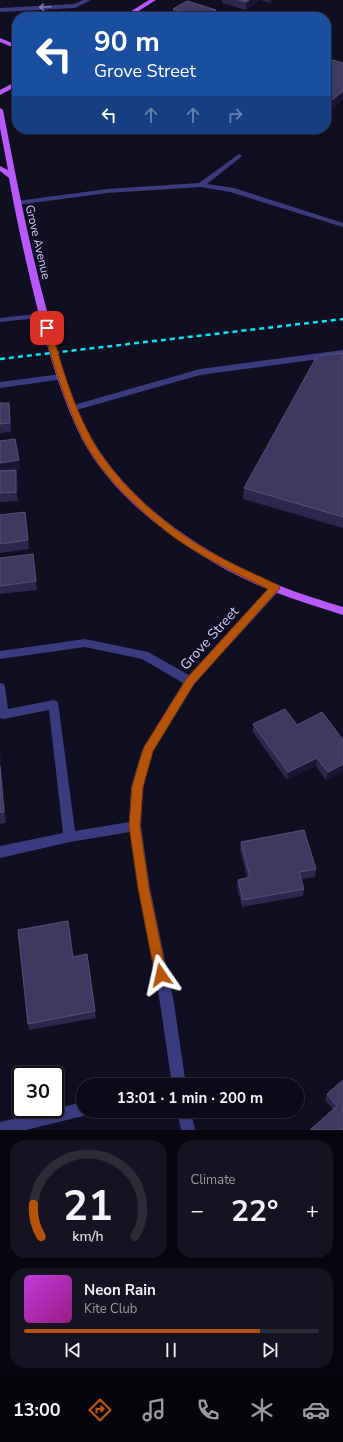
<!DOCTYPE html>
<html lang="en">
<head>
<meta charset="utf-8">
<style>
	:root { --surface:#0c0a19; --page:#151322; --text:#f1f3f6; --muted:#9a9aa2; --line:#2c2b38; --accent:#b45309 }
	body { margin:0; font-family:"Nunito Sans",sans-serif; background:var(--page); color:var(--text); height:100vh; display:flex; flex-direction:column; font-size:15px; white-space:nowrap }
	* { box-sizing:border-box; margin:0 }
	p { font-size:13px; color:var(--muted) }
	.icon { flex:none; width:22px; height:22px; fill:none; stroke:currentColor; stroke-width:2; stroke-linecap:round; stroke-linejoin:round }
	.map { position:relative; height:1130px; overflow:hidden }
	.sheet { display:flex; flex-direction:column; gap:10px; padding:10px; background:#07060e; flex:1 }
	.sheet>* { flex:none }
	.banner { position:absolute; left:12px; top:12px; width:319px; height:122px; border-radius:16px; box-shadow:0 1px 3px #0004,0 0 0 1px var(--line); background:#1a4fa0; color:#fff; overflow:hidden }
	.speed { position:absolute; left:12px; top:1066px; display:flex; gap:8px; font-size:20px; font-weight:700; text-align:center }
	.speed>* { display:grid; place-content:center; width:52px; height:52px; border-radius:50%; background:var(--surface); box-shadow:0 1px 3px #0004,0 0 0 1px var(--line); line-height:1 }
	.speed .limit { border:2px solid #111; border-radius:6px; background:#fff; color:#111 }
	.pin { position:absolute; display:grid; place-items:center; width:34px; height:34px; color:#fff; margin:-17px; border-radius:8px; box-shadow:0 2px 6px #0006 }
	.me { position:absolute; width:44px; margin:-22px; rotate:349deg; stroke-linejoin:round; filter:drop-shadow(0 0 3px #0008) }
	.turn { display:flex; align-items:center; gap:14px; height:84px; padding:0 16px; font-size:18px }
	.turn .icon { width:52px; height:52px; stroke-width:2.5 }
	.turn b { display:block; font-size:28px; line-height:34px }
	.lanes { display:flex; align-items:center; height:38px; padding:0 16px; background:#0003; justify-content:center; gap:20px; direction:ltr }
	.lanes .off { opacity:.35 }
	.big { font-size:30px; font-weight:700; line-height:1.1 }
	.sheet .widget { flex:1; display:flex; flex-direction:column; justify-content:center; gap:6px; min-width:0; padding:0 14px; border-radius:16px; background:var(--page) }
	.sheet .dial { align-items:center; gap:0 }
	.dial svg { height:104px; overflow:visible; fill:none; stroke:var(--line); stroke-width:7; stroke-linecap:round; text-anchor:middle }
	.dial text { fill:var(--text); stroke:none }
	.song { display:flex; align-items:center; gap:12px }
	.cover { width:48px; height:48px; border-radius:6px; background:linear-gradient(135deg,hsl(290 70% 55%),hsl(310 70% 35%)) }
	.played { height:4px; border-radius:2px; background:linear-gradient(90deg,var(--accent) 80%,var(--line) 80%) }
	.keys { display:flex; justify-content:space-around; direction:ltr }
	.heat { display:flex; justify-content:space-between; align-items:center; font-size:22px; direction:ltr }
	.sheet .tiles { flex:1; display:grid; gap:10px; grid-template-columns:1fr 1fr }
	.widget:last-child { grid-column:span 2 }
	.trip { position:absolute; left:76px; top:1078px; width:228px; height:40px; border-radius:20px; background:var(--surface); box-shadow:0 1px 3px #0004,0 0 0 1px var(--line); font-weight:700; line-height:40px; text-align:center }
	.menu { display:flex; height:64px; justify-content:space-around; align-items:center; background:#05040a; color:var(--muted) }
	.menu .icon { width:28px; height:28px }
	.menu .selected { color:var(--accent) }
	.menu b { font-size:18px; color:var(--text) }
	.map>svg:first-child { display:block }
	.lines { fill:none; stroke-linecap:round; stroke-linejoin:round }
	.minor { fill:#3a3a7f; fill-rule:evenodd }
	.major { fill:#b859fb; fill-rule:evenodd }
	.rail { stroke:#05e6f4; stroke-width:2.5; stroke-dasharray:5 4; stroke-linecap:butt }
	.wall { fill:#2d274f }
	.shaded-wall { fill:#1a1535 }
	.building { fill:#3f3962; stroke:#56507a }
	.oneway { stroke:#7f7db8 }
	.route { fill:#b45309; stroke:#753606 }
	.labels { text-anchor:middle; stroke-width:4; stroke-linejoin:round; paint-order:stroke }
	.far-street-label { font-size:12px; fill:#d3cffe; stroke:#100e21 }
	.street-label { font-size:14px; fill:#d3cffe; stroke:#100e21 }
</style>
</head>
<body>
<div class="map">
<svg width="343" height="1130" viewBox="0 0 343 1130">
	<rect width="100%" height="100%" fill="#100e21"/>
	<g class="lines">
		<g class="minor">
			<path d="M83,0h8l-16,8 -75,4v-4l74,-4z"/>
			<path d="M239,154l3,2 -1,1 -34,27 27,4 109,35v4l-113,-35 -29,-5 -94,6 -90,12 -4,-2 4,-2 90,-12 92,-6z"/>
			<path d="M44,313h3v4l-47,5v-4z"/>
			<path d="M343,350v6l-143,19 -127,36 -4,-3 1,-2 130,-37z"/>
			<path d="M61,374l3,1 1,2 -1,2 -64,9v-6z"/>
			<path d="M275,584l4,1 1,3 -1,3 -85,93 -41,67 -10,36 -2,39 9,62 24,115 12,82h-14l-12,-82 -22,-115 -8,-56 -60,10 -70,16v-12l63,-13 -14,-123 -46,9 -3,-1v-35l4,1 1,3 3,22 46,-9 4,2 17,129 54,-9 2,-35 11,-37 41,-67 -41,-24 -57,-12 -85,12v-8l85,-12 63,13 41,23 82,-90z"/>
			<path d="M83,1102v9h6l-1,3 -5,2 -57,14h-26v-8z"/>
			<path d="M177,1111h14l4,19h-14z"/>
		</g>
		<g class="major">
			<path d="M149,0h7l-27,17h-7z"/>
			<path d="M0,38l17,7v4l-17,-7z"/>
			<path d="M17,81v5l-17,9v-5z"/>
			<path d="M0,108l3,2c13,68 26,135 44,201 14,54 29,112 64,156 42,54 105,92 167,118 21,9 43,15 65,22v8c-24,-8 -48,-15 -71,-24 -70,-28 -154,-84 -190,-152 -20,-40 -33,-85 -44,-128 -11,-44 -21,-88 -29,-133l-9,-7v-5l8,4 -8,-42z"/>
		</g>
		<path class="rail" d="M0,359l343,-40"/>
	</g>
	<g class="wall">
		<path d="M222,0h52l-4,3 -10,-3 -14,10 -24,-7z"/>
		<path d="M173,9l43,1 -1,7h-42z"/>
		<path d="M287,129h21l-5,5z"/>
		<path d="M343,353v175l-100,-29 1,-11z"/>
		<path d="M0,403l10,8 1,21 -11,1z"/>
		<path d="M0,441l20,28 -9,1h5l1,9 1,22 -18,1z"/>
		<path d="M0,515l26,6 3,28 -29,4z"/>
		<path d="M33,554l4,36 -37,4v-36z"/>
		<path d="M253,724l44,1 46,15v31l-17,9 -10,-14 -29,14 -34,-48z"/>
		<path d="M0,753l6,70 -6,1z"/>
		<path d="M241,842l75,27 -1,8 -14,2 3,10 -1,7 -61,11 -5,-20 1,-7 9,-2 -7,-29z"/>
		<path d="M87,954l9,64 -67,12 -1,-6 45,-67z"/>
		<path d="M343,1080v50l-10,-21 -8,-9 2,-6z"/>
	</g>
	<g class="shaded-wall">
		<path d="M249,0h11l-14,10v-8z"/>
		<path d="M270,0h4l-4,3z"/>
		<path d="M216,10l-1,7h-11z"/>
		<path d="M343,91v9l-17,14v-9z"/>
		<path d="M303,129h5l-5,5z"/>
		<path d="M9,403l1,8 1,21 -1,-9z"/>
		<path d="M19,460l1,9 -20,3v-9z"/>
		<path d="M16,470l1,9 1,22 -2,-9z"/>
		<path d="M0,753l6,70 -2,-11 -4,-46z"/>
		<path d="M317,758l-1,8 -29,14 1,-8z"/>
		<path d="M343,764v7l-17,9 2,-8z"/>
	</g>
	<g class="building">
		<path d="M239,0h10l-3,2z"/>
		<path d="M187,1l29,9 -12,7h-7l-24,-8z"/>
		<path d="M326,58l17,5v28l-17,14z"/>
		<path d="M343,353v164l-99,-29 73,-132z"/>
		<path d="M0,403h9l1,20 -10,1z"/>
		<path d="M15,439l4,21 -19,3v-22z"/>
		<path d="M16,470v22l-16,1v-22z"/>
		<path d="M25,512l3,28 -28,4v-29z"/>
		<path d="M33,554l3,27 -36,5v-28z"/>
		<path d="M285,709l12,16 25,-13 21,28v24l-15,8 -11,-14 -29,14 -35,-48z"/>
		<path d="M0,766l4,46h-4z"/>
		<path d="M304,830l12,39 -17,3 5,17 -61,11 -5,-20 12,-3 -9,-35z"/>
		<path d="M68,921l5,36 14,-3 8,57 -67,13 -10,-94z"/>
		<path d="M343,1080v50h-33l27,-24 -10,-12z"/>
	</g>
	<defs><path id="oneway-shaft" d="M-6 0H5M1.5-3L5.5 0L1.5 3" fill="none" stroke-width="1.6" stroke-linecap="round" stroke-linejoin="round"/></defs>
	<use class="oneway" href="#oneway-shaft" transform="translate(45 7) rotate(177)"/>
	<path class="route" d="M47,325l4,3c10,37 21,75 40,110 21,38 56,71 91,96 29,21 64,36 96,51l2,3 -86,96 -41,67 -3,11 -7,25 -3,39 9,62 18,87 -2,4 -4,2 -4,-2 -2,-4 -17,-87 -9,-62 3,-39 7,-25 5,-15 43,-69 81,-89c-31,-15 -62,-30 -90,-49 -8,-5 -15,-12 -22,-17 -28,-24 -56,-51 -73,-84 -18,-36 -29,-73 -40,-111z"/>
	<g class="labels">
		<g class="far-street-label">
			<text transform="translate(38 242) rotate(77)" y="4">Grove Avenue</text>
		</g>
		<g class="street-label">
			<text transform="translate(209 638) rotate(-48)" y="5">Grove Street</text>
		</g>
	</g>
</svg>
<div class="speed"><div class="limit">30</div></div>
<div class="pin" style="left:47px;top:328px;background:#d93025"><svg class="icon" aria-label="arrive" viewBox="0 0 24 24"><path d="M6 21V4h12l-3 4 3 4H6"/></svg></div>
<svg class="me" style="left:161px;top:975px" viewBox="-20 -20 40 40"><path d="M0-17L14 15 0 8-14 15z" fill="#b45309" stroke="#fff" stroke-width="4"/></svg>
<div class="trip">13:01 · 1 min · 200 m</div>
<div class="banner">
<div class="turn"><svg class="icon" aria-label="left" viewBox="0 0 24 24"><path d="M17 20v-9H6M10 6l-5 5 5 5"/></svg><div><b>90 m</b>Grove Street</div></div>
<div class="lanes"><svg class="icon" aria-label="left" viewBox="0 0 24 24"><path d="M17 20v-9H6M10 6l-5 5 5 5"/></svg><svg class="icon off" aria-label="ahead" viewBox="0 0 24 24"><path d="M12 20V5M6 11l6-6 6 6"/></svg><svg class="icon off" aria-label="ahead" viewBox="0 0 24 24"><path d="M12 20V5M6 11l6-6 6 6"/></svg><svg class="icon off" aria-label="right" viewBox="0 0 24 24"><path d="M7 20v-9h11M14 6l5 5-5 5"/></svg></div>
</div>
</div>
<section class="sheet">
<div class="tiles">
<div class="widget dial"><svg viewBox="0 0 100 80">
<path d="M14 69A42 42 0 1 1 86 69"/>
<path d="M14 69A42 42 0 0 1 8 44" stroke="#b45309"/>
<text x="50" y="56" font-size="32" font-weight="700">21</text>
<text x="50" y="72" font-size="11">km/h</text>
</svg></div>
<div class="widget"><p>Climate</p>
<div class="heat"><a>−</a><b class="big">22°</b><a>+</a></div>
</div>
<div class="widget">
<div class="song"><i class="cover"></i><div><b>Neon Rain</b><p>Kite Club</p></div></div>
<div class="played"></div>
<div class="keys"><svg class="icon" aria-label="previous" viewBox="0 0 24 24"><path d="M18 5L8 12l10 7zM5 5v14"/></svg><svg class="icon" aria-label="pause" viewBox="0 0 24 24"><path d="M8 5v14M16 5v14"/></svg><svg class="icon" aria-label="next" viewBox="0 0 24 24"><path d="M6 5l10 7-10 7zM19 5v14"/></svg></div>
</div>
</div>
</section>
<nav class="menu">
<b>13:00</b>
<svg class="icon selected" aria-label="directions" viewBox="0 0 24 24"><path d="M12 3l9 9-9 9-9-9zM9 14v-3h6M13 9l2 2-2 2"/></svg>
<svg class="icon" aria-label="music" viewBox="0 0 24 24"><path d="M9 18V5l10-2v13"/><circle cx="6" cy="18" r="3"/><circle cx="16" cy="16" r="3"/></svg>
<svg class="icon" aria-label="phone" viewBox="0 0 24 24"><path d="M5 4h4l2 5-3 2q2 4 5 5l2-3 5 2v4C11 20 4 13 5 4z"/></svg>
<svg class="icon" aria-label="climate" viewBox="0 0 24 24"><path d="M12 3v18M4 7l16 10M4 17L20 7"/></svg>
<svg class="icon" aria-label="car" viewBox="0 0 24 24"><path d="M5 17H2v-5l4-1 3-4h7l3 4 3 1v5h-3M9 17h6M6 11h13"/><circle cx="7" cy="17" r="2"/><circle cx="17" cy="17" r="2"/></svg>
</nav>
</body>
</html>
